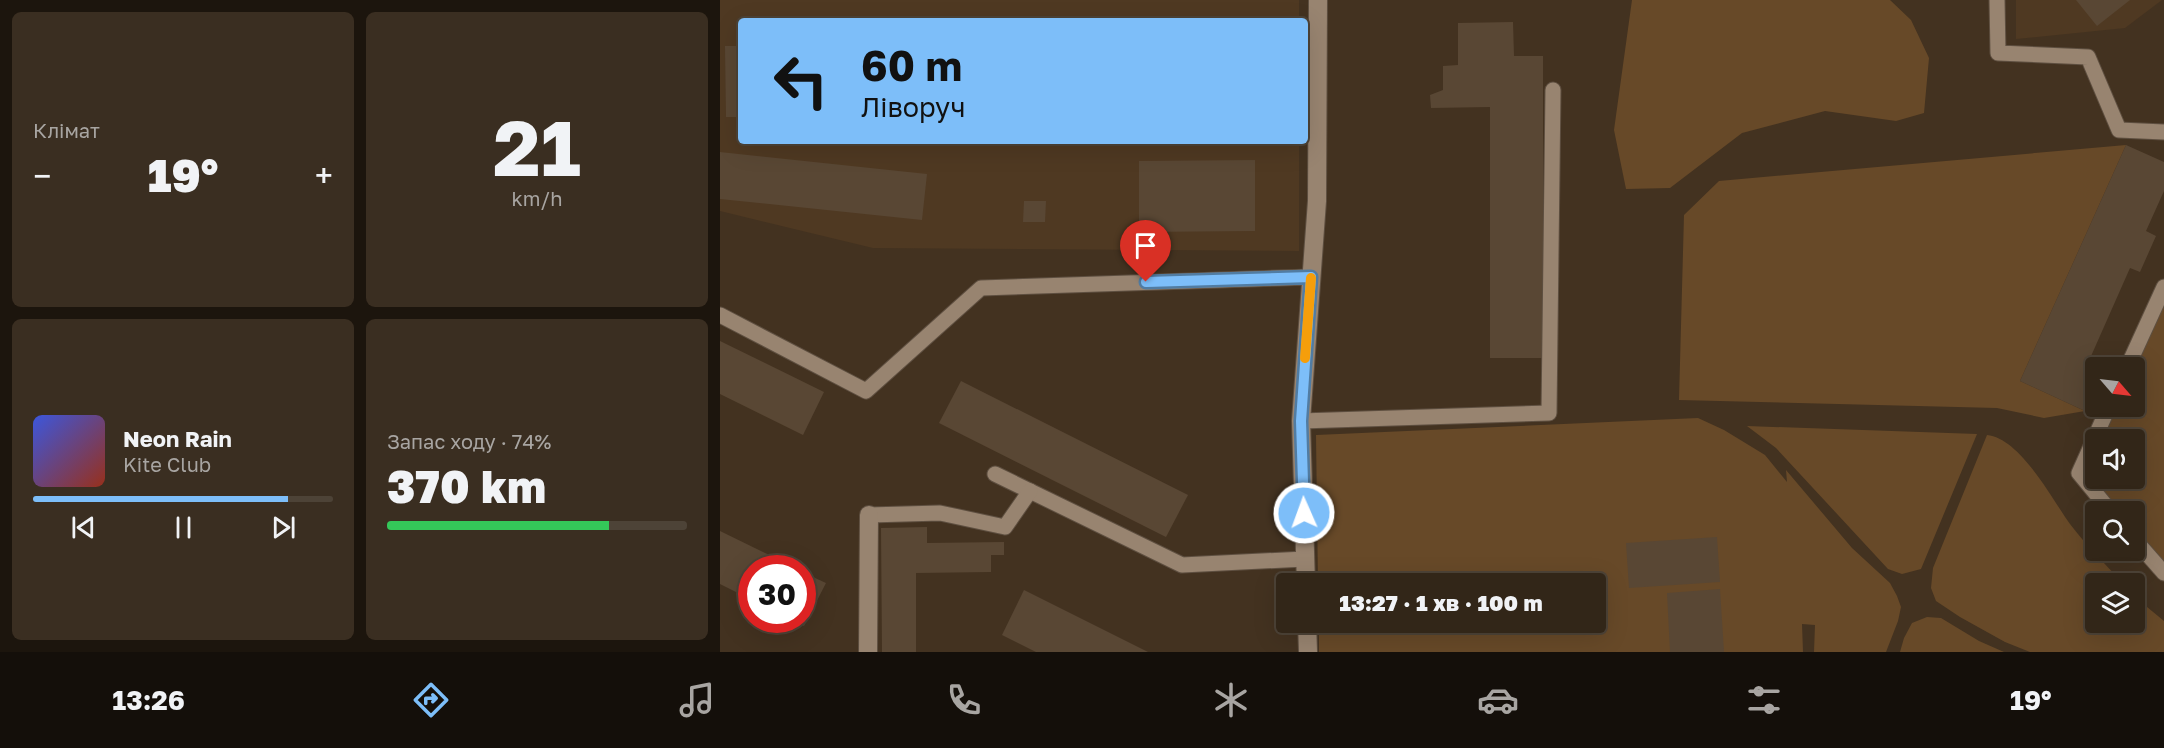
<!DOCTYPE html>
<html lang="uk">
<head>
<meta charset="utf-8">
<style>
	:root { --surface:#322618; --page:#3a2e21; --text:#f1f3f6; --muted:#a8a5a2; --line:#4d4337; --accent:#7dbef9 }
	body { margin:0; font-family:"Golos Text",sans-serif; background:var(--page); color:var(--text); height:100vh; display:flex; flex-direction:column; font-size:22px; white-space:nowrap }
	* { box-sizing:border-box; margin:0 }
	p { font-size:20px; color:var(--muted) }
	.icon { flex:none; width:33px; height:33px; fill:none; stroke:currentColor; stroke-width:2; stroke-linecap:round; stroke-linejoin:round }
	.map { position:relative; flex:1; overflow:hidden }
	.side { display:flex; flex-direction:column; gap:12px; padding:12px; background:#1c150d; width:720px }
	.side>* { flex:none }
	.banner { position:absolute; left:18px; top:18px; width:570px; height:126px; border-radius:6px; box-shadow:0 6px 24px #0002,0 0 0 2px var(--line); background:#7dbef9; color:#111; overflow:hidden }
	.needle { width:39px; rotate:118deg }
	.buttons { position:absolute; left:1365px; top:357px; display:grid; gap:12px }
	.buttons a { display:grid; place-items:center; width:60px; height:60px; border-radius:6px; background:var(--surface); box-shadow:0 6px 24px #0002,0 0 0 2px var(--line); font-size:30px }
	.speed { position:absolute; left:18px; top:555px; display:flex; gap:12px; font-size:30px; font-weight:700; text-align:center }
	.speed>* { display:grid; place-content:center; width:78px; height:78px; border-radius:50%; background:var(--surface); box-shadow:0 6px 24px #0002,0 0 0 2px var(--line); line-height:1 }
	.speed .limit { border:9px solid #d22; background:#fff; color:#111 }
	.pin { position:absolute; display:grid; place-items:center; width:51px; height:51px; color:#fff; margin:-62px -26px; border-radius:50% 50% 50% 0; rotate:-45deg; box-shadow:0 0 6px #0007 }
	.pin .icon { rotate:45deg }
	.me { position:absolute; width:66px; margin:-33px; rotate:358deg; stroke-linejoin:round; filter:drop-shadow(0 0 4px #0008) }
	.turn { display:flex; align-items:center; gap:21px; height:126px; padding:0 24px; font-size:27px }
	.turn .icon { width:78px; height:78px; stroke-width:2.5 }
	.turn b { display:block; font-size:42px; line-height:51px }
	.big { font-size:45px; font-weight:800; line-height:1.1 }
	.side .card { flex:1; display:flex; flex-direction:column; justify-content:center; gap:9px; min-width:0; padding:0 21px; border-radius:9px; background:var(--page) }
	.side .dial { align-items:center; gap:0 }
	.dial b { font-size:78px; line-height:1 }
	.song { display:flex; align-items:center; gap:18px }
	.cover { width:72px; height:72px; border-radius:9px; background:linear-gradient(135deg,hsl(230 70% 55%),hsl(10 70% 35%)) }
	.played { height:6px; border-radius:3px; background:linear-gradient(90deg,var(--accent) 85%,var(--line) 85%) }
	.keys { display:flex; justify-content:space-around; direction:ltr }
	.heat { display:flex; justify-content:space-between; align-items:center; font-size:33px; direction:ltr }
	.charge { height:9px; border-radius:4px; background:linear-gradient(90deg,#34c759 74%,var(--line) 0) }
	.side .tiles { flex:1; display:grid; gap:12px; grid-template-columns:repeat(2,1fr) }
	.trip { position:absolute; left:556px; top:573px; width:330px; height:60px; border-radius:6px; background:var(--surface); box-shadow:0 6px 24px #0002,0 0 0 2px var(--line); font-weight:800; line-height:60px; text-align:center }
	.tab-bar { display:flex; height:96px; justify-content:space-around; align-items:center; background:#140f0a; color:var(--muted) }
	.tab-bar .icon { width:42px; height:42px }
	.tab-bar .on { color:var(--accent) }
	.tab-bar b { font-size:27px; color:var(--text) }
	main { display:flex; flex:1; min-height:0 }
	.map>svg:first-child { display:block }
	.built { fill:#4f3922 }
	.green { fill:#674928; fill-rule:evenodd }
	.building { fill:#594734 }
	.lines { fill:none; stroke-linecap:round; stroke-linejoin:round }
	.lane-casing { stroke:#5e4f40; stroke-width:17 }
	.street-casing { stroke:#5e4f40; stroke-width:20 }
	.lane { stroke:#988470; stroke-width:15 }
	.street { stroke:#988470; stroke-width:18 }
	.route-casing { stroke:#517ca2; stroke-width:15 }
	.route { stroke:#7dbef9; stroke-width:10 }
	.slow { stroke:#f59e0b; stroke-width:10 }
</style>
</head>
<body>
<main>
<section class="side">
<div class="tiles">
<div class="card"><p>Клімат</p>
<div class="heat"><a>−</a><b class="big">19°</b><a>+</a></div>
</div>
<div class="card dial"><b>21</b><p>km/h</p></div>
<div class="card">
<div class="song"><i class="cover"></i><div><b>Neon Rain</b><p>Kite Club</p></div></div>
<div class="played"></div>
<div class="keys"><svg class="icon" aria-label="previous" viewBox="0 0 24 24"><path d="M18 5L8 12l10 7zM5 5v14"/></svg><svg class="icon" aria-label="pause" viewBox="0 0 24 24"><path d="M8 5v14M16 5v14"/></svg><svg class="icon" aria-label="next" viewBox="0 0 24 24"><path d="M6 5l10 7-10 7zM19 5v14"/></svg></div>
</div>
<div class="card"><p>Запас ходу · 74%</p><b class="big">370 km</b><div class="charge"></div></div>
</div>
</section>
<div class="map">
<svg width="1444" height="652" viewBox="0 0 1444 652">
	<rect width="100%" height="100%" fill="#433220"/>
	<g class="built">
		<path d="M0,0h579v21h-558v120h558v110l-426,-3 -153,-37z"/>
		<path d="M1296,0h146l-37,28 -109,11z"/>
	</g>
	<g class="green">
		<path d="M912,0h258l21,20 18,38 -5,55 -28,8 -71,-10 -83,22 -72,55 -44,1 -12,-59z"/>
		<path d="M1406,145l-106,236 65,30 -41,7 -47,-10 -318,-8 5,-185 35,-34z"/>
		<path d="M1444,287v286l-29,-34 -1,-27 -23,-1 -32,-38 30,-66 25,-1v-38zM1376,440h38v38h-38z"/>
		<path d="M978,418l26,12 41,25 22,27 -1,-12 66,78 38,35 7,13 4,11 -3,14 -12,31h-72l1,-27 -13,-1 1,28h-484v-29l277,-1v-38l-278,-1 -2,-148z"/>
		<path d="M1027,426l230,8 -56,135 -19,5 -14,-5 -112,-121z"/>
		<path d="M1267,435c33,3 65,64 83,89 16,21 35,40 53,59l-27,1v38h38l1,-25 29,24v31h-134l-25,-10 -45,-25 -24,-16 -5,-13 2,-20z"/>
		<path d="M1207,617l14,1 38,23 25,11h-104l4,-14 8,-15z"/>
	</g>
	<g class="building">
		<path d="M1356,0h54l-33,26z"/>
		<path d="M793,22l1,34h29v302h-53v-251l-59,1 -1,-13 13,-5v-24l15,-1v-42z"/>
		<path d="M5,46h16v71h-15z"/>
		<path d="M1406,145l38,17v29l-18,40 10,5 -16,36 -10,-4 -46,104 12,5v9l-11,25 -65,-30z"/>
		<path d="M0,152l207,22 -5,46 -202,-21z"/>
		<path d="M535,160v71l-116,1v-71z"/>
		<path d="M304,201h22l-1,21h-22z"/>
		<path d="M0,341l104,51 -21,43 -83,-41z"/>
		<path d="M241,381l227,114 -22,42 -227,-114z"/>
		<path d="M207,527v16l77,-1v13h-13v17l-75,1v79h-34l-1,-124z"/>
		<path d="M0,531l76,37h-44v32l-32,-16z"/>
		<path d="M997,537l3,45 -91,6 -3,-45z"/>
		<path d="M82,572l24,11 -22,43 -13,-6h11z"/>
		<path d="M1000,589l4,63h-54l-3,-59z"/>
		<path d="M304,590l124,62h-112l-34,-17z"/>
	</g>
	<g class="lines">
		<defs>
			<g id="lane">
				<path d="M1277,0l1,53 90,4 31,73 45,2"/>
				<path d="M0,315l146,76 115,-103 330,-11"/>
				<path d="M1407,368l37,-81"/>
				<path d="M1389,406l-30,67 32,39"/>
				<path d="M581,421l248,-8 4,-323"/>
				<path d="M275,474l187,91 123,-6"/>
				<path d="M149,515l71,-2 65,14 25,-36"/>
				<path d="M1414,539l30,34"/>
			</g>
			<g id="street">
				<path d="M586,584l-5,-163 16,-220 1,-201"/>
				<path d="M587,622l1,30"/>
				<path d="M148,652l1,-137"/>
			</g>
		</defs>
		<use href="#lane" class="lane-casing"/>
		<use href="#street" class="street-casing"/>
		<use href="#lane" class="lane"/>
		<use href="#street" class="street"/>
	</g>
	<g class="lines">
		<defs>
			<path id="route" d="M426,282l165,-5 -10,144 3,92"/>
		</defs>
		<use href="#route" class="route-casing"/>
		<use href="#route" class="route"/>
		<path class="slow" d="M585,358l6,-80"/>
	</g>
</svg>
<div class="buttons">
<a><svg class="needle" viewBox="-14 -14 28 28"><path d="M0-13l5 13h-10z" fill="#e53935"/><path d="M0 13l5-13h-10z" fill="#a8a5a2"/></svg></a>
<a><svg class="icon" aria-label="sound" viewBox="0 0 24 24"><path d="M4 9h4l5-4v14l-5-4H4zM17 9q2 3 0 6"/></svg></a>
<a><svg class="icon" aria-label="search" viewBox="0 0 24 24"><circle cx="10" cy="10" r="6"/><path d="M15 15l6 6"/></svg></a>
<a><svg class="icon" aria-label="layers" viewBox="0 0 24 24"><path d="M12 4l9 5-9 5-9-5zM3 14l9 5 9-5"/></svg></a>
</div>
<div class="speed"><div class="limit">30</div></div>
<div class="pin" style="left:426px;top:282px;background:#d93025"><svg class="icon" aria-label="arrive" viewBox="0 0 24 24"><path d="M6 21V4h12l-3 4 3 4H6"/></svg></div>
<svg class="me" style="left:584px;top:513px" viewBox="-20 -20 40 40"><circle r="17" fill="#7dbef9" stroke="#fff" stroke-width="3"/><path d="M0-11L8 9 0 5-8 9z" fill="#fff"/></svg>
<div class="trip">13:27 · 1 хв · 100 m</div>
<div class="banner">
<div class="turn"><svg class="icon" aria-label="left" viewBox="0 0 24 24"><path d="M17 20v-9H6M10 6l-5 5 5 5"/></svg><div><b>60 m</b>Ліворуч</div></div>
</div>
</div>
</main>
<nav class="tab-bar">
<b>13:26</b>
<svg class="icon on" aria-label="directions" viewBox="0 0 24 24"><path d="M12 3l9 9-9 9-9-9zM9 14v-3h6M13 9l2 2-2 2"/></svg>
<svg class="icon" aria-label="music" viewBox="0 0 24 24"><path d="M9 18V5l10-2v13"/><circle cx="6" cy="18" r="3"/><circle cx="16" cy="16" r="3"/></svg>
<svg class="icon" aria-label="phone" viewBox="0 0 24 24"><path d="M5 4h4l2 5-3 2q2 4 5 5l2-3 5 2v4C11 20 4 13 5 4z"/></svg>
<svg class="icon" aria-label="climate" viewBox="0 0 24 24"><path d="M12 3v18M4 7l16 10M4 17L20 7"/></svg>
<svg class="icon" aria-label="car" viewBox="0 0 24 24"><path d="M5 17H2v-5l4-1 3-4h7l3 4 3 1v5h-3M9 17h6M6 11h13"/><circle cx="7" cy="17" r="2"/><circle cx="17" cy="17" r="2"/></svg>
<svg class="icon" aria-label="filters" viewBox="0 0 24 24"><path d="M4 7h16M4 17h16"/><circle cx="9" cy="7" r="2"/><circle cx="15" cy="17" r="2"/></svg>
<b>19°</b>
</nav>
</body>
</html>
